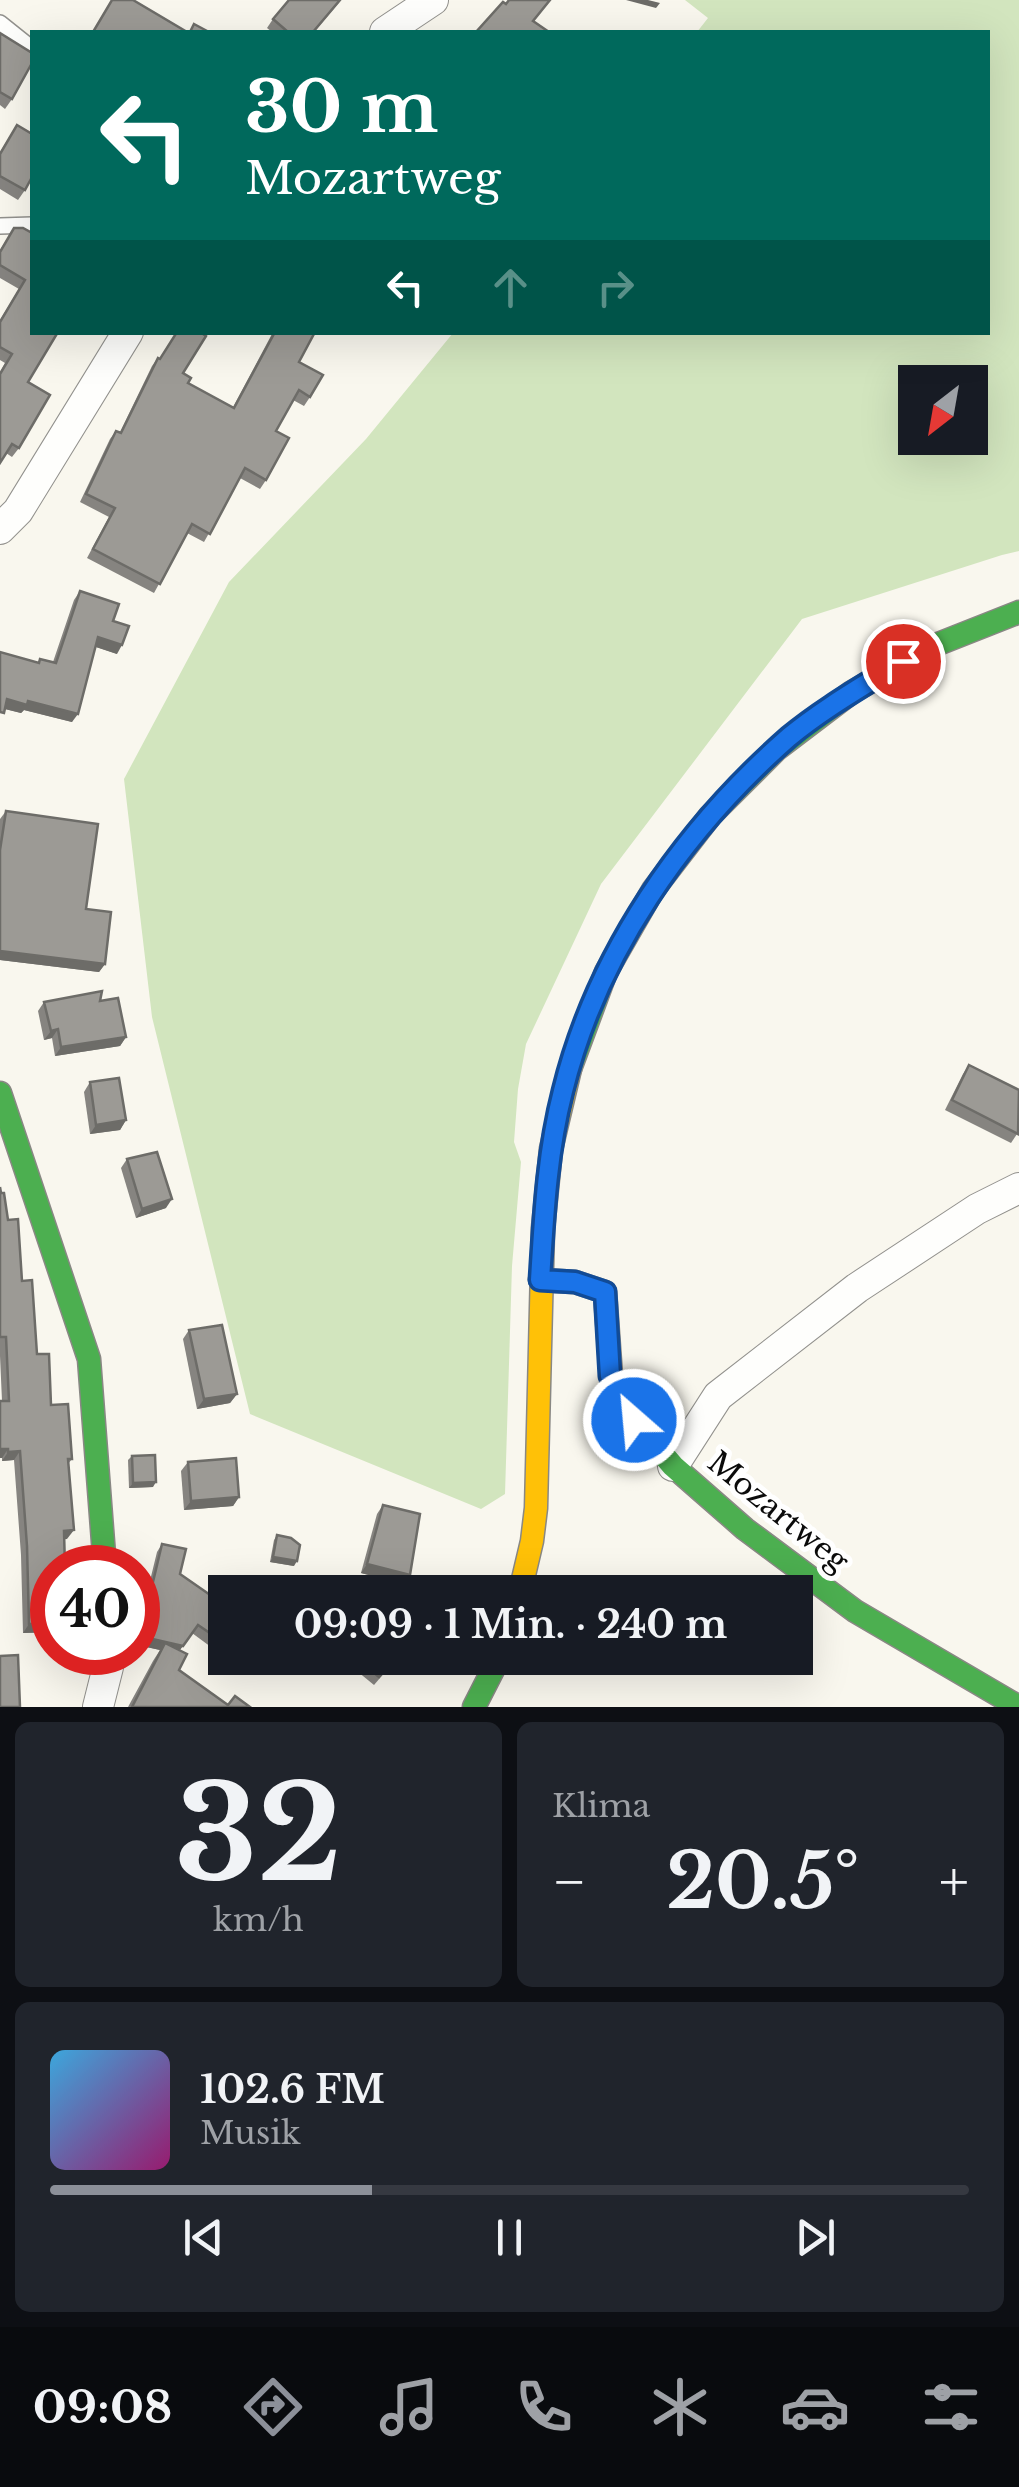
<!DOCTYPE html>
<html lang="de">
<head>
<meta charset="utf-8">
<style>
	:root { --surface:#171b24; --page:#20242c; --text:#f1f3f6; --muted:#9ea1a6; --line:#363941; --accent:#8c9099 }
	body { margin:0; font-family:"Libre Baskerville",serif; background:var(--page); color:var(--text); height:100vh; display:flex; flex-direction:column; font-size:38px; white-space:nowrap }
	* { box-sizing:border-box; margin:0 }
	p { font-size:32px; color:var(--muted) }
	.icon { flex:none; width:55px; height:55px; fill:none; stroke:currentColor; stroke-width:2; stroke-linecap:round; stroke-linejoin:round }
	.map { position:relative; height:1707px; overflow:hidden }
	.drawer { display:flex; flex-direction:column; gap:15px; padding:15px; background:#0d0f14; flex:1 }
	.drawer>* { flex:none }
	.banner { position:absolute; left:30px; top:30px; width:960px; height:305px; border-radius:0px; box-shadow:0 10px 40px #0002; background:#00695c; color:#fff; overflow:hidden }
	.needle { width:65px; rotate:211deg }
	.buttons { position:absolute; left:898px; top:365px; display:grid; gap:20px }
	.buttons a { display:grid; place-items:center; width:90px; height:90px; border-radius:0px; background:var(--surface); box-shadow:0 10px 40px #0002; font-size:50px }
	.speed { position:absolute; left:30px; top:1545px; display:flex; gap:20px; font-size:50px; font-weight:700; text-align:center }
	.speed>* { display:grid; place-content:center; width:130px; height:130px; border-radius:50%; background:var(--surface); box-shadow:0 10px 40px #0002; line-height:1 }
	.speed .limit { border:15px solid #d22; background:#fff; color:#111 }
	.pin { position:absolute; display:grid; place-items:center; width:85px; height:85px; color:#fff; margin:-42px; border:5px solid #fff; border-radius:50%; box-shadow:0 2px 10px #0007 }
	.me { position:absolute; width:110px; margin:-55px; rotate:333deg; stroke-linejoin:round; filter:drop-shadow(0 0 8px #0008) }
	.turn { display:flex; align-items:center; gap:35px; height:210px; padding:0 50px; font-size:45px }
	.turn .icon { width:130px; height:130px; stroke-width:2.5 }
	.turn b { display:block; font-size:70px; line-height:85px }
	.lanes { display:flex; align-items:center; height:95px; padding:0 50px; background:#0003; justify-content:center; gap:50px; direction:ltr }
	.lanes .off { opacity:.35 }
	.big { font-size:75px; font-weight:700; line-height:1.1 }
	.drawer .card { flex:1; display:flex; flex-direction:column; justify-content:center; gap:15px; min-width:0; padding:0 35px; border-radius:15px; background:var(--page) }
	.drawer .dial { align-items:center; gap:0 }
	.dial b { font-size:130px; line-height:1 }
	.song { display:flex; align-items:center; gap:30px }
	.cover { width:120px; height:120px; border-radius:15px; background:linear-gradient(135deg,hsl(200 70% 55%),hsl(320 70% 35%)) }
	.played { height:10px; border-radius:5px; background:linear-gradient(90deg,var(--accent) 35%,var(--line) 35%) }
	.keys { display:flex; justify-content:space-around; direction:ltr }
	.heat { display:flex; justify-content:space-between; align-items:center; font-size:55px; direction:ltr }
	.drawer .tiles { flex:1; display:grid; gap:15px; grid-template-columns:1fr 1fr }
	.card:last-child { grid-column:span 2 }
	.trip { position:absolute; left:208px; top:1575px; width:605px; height:100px; border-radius:0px; background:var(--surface); box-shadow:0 10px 40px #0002; font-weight:700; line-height:100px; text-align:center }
	.tabs { display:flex; height:160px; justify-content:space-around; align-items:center; background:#090b0e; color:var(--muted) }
	.tabs .icon { width:70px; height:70px }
	.tabs .on { color:var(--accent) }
	.tabs b { font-size:45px; color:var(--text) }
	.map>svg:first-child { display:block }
	.forest { fill:#d2e5be; fill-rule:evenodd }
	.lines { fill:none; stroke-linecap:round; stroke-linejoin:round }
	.lane-casing { stroke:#92918d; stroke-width:18 }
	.street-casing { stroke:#92918d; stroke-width:32 }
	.fast-casing { stroke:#898884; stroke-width:25 }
	.slow-casing { stroke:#898884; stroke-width:25 }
	.jam-casing { stroke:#898884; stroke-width:25 }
	.lane { stroke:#fefefc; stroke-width:15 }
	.street { stroke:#fefefc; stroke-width:30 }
	.fast { stroke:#4caf50; stroke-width:22 }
	.slow { stroke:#ffc107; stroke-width:22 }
	.jam { stroke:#c62828; stroke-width:22 }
	.wall { fill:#868480 }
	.shaded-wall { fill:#6d6c68 }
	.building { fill:#9c9a95; stroke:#6d6c68; stroke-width:2.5 }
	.route-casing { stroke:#114b97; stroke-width:25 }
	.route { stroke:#1a73e8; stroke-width:18 }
	.labels { text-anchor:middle; stroke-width:10; stroke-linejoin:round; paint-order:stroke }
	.street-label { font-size:30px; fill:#0b0b0b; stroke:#fff }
</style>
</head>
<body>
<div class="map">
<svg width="1019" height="1707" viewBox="0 0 1019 1707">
	<rect width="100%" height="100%" fill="#f9f7ee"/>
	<path class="forest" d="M685,0h334v551l-17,4 -200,64 -201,265 -75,160 -8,45 -4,53 7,20 -9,104 -7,228 -24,15 -231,-95 -98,-397 -28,-238 105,-197 137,-143 87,-106 535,-1v-300h-291l11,-14zM915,382h55v56h-55z"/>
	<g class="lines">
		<defs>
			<g id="lane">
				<path d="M0,23l30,24"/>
				<path d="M0,226l32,-1"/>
			</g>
			<g id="street">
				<path d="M385,32l48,-32"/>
				<path d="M0,529l18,-18 110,-179"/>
				<path d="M673,1466l45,-70 139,-108 120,-79 42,-21"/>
				<path d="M98,1707l10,-40v-15"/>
			</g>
			<g id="fast">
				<path d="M570,1069l36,-97 47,-82 57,-74 67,-67 75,-57 81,-46 86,-34"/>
				<path d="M0,1093l89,266 16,209"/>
				<path d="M650,1439l23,27 72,63 110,82 164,96"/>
				<path d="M474,1707l25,-49"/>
			</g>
			<path id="slow" d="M520,1592l12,-51 4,-33 7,-280 8,-79 19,-80"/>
			<path id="jam" d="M540,1280l35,2 30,10 6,84 23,44 16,19"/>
		</defs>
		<use href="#lane" class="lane-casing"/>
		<use href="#street" class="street-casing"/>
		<use href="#fast" class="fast-casing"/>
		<use href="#slow" class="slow-casing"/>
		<use href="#jam" class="jam-casing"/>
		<use href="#lane" class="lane"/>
		<use href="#street" class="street"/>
		<use href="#fast" class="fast"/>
		<use href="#slow" class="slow"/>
		<use href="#jam" class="jam"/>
	</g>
	<g class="wall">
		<path d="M341,0l-27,32h-42l-5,-4 6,-9z"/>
		<path d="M0,33l12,66 -7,10 -5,-4z"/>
		<path d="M17,125l8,65 -7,10 -18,-11v-37z"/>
		<path d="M14,228h9l5,154 -9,66 -7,9 -6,-4 -6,10v-91l5,-9 -5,-3v-40l19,-31 -19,-11v-28z"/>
		<path d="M273,332h42l-16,30 11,35 -6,9 -11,-6 -17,31 -10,49 -6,9 -20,-11 -36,64 -17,-9 -33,60 -67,-35 22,-41 -29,-15 30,-63 6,-8 4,1 32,-66 6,-8 25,15 5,10 45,24z"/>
		<path d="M80,591l33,30 4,33 -21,-7 -24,75 -48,-12 -3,3 -16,-4 -5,-57 37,11 3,-4 13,3 21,-62z"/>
		<path d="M6,811l80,98 19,55 -6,8 -99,-12v-141z"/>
		<path d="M100,1001l26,36 -6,9 -65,10 -3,-18 -8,2 -6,-29 6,-9z"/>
		<path d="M969,1065l50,66 -8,12 -66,-33 18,-36z"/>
		<path d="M90,1082l36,38 -6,10 -30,4 -6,-42z"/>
		<path d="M127,1159l39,49 -30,10 -15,-50z"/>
		<path d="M0,1187l37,167 14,51 21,54 -4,5 -1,75h-2l-13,29v64l-29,1 -2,-78 -7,-95 -12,1v-3h-2v-57h2l-2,-45z"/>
		<path d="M189,1330l48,64 -7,9 -33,6 -14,-70z"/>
		<path d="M132,1456l21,31 -24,1 -1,-28z"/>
		<path d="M188,1462l51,35 -6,9 -49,4 -3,-39z"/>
		<path d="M383,1505l20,79 -42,-11 16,-59z"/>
		<path d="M277,1535l17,31 -24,-4 4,-22z"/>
		<path d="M162,1544l18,30 36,25 9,-5v51l-9,-6 -5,8 -19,-14 -13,18v19l49,35 22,2h-122l25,-46 7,-11 -18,-4 3,-12 -7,-2v-2l19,-78z"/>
		<path d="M297,1658h23l-8,10z"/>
		<path d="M341,1658h56l-23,27z"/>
	</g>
	<g class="shaded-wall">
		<path d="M626,0h22l12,3 -4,5z"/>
		<path d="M98,637l24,8 -5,9 -24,-8z"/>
		<path d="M7,699l21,2 50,13 -6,8 -48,-12 -3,3 -20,-5z"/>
		<path d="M0,951l105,13 -6,8 -99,-12z"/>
		<path d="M58,1029l-6,9 -8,2 7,-9z"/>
		<path d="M126,1037l-6,9 -65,10 6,-9z"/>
		<path d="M126,1120l-6,10 -30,4 6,-9z"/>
		<path d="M172,1199l-6,9 -30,10 6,-9z"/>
		<path d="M237,1394l-7,9 -33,6 7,-10z"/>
		<path d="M0,1449h8l-6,9h-2z"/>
		<path d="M20,1451l-6,9 -12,1 6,-9z"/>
		<path d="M156,1482l-3,5 -24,1 4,-5z"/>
		<path d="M239,1497l-6,9 -49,4 7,-9z"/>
		<path d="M74,1530l-7,9 -9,1 6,-9z"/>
		<path d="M273,1557l24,4 -3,5 -24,-4z"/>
		<path d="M367,1564l43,11 -7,9 -42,-11z"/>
		<path d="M52,1623v9l-29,1 6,-9z"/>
		<path d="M143,1624l8,2 -6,8 -7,-2z"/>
		<path d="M148,1638l35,8 -6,8 -12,-11 -5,7 -18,-4z"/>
	</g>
	<g class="building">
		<path d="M112,0h21l54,32h-94z"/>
		<path d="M289,0h51l-27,32h-25l-15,-13z"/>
		<path d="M509,0h41l-17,21 16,11h-73l27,-30 3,2z"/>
		<path d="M194,24l15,8h-19z"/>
		<path d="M0,33l32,20v10l-20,36 -12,-7z"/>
		<path d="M17,125l15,9v43l-7,13 -25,-14v-22z"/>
		<path d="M14,228h9l9,5v99h26l-30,50 22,13 -31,53 -7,-4 -12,19v-89l12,-20 -12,-7v-25l25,-42 -25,-15v-13z"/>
		<path d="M177,332h23l6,4 -23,37 8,5 -3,5 46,25 41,-76h40l-16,30 24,13 -13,22 -11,-7 -23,41 13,7 -23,42 -21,-12 -35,66 -18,-10 -32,60 -67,-35 22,-41 -29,-14 30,-63 5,2 37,-75 2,1z"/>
		<path d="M80,591l39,13 -6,17 16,5 -7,19 -24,-8 -20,77 -50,-13 -1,4 -20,-6 -3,14 -4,-1v-60l39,11 1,-4 16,4z"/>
		<path d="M6,811l92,13 -12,85 25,3 -6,52 -105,-13v-101z"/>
		<path d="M102,991l-2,10 18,-3 8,39 -65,10 -3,-18 -7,2 -7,-29z"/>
		<path d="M969,1065l50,25 -1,44 -66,-34z"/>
		<path d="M119,1078l7,42 -30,5 -6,-43z"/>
		<path d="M157,1152l15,47 -30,10 -15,-50z"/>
		<path d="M0,1187l1,6h3l4,27 10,-1 4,62 10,-1 5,74h12l2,51 17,-1 4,55h-4l6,71 -10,1 1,37h-13v55l-23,1 -2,-78 -7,-95 -12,1v-3h-8v-48h9l-3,-64h-6z"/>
		<path d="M222,1325l15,69 -33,5 -15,-69z"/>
		<path d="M155,1455l1,27 -23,1 -1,-27z"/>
		<path d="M236,1458l3,39 -48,4 -3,-39z"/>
		<path d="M383,1505l37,9 -10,61 -43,-11z"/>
		<path d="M277,1535l14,3 9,7 -3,16 -24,-4z"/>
		<path d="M162,1544l24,5 -6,25 36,25 5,-8 4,3v39l-3,-2 -5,7 -19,-13 -15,21 -35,-8 3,-12 -8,-2z"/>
		<path d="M165,1643l22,11 -8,16 49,35 7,-9 15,11h-118z"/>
		<path d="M18,1655l2,52h-20v-51z"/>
		<path d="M356,1658h40l-17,19z"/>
	</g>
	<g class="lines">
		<defs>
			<path id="route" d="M634,1420l-24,-44 -5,-84 -30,-10 -35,-2c4,-64 7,-127 23,-189 34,-138 120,-261 226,-354 35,-29 76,-52 114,-76"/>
		</defs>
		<use href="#route" class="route-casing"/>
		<use href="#route" class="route"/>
	</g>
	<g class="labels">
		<g class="street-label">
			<text transform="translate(778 1512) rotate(39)" y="10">Mozartweg</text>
		</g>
	</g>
</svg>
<div class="buttons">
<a><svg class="needle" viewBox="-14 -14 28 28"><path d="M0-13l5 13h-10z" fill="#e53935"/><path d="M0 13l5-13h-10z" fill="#9ea1a6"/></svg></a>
</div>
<div class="speed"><div class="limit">40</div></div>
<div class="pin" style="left:903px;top:661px;background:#d93025"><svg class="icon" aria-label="arrive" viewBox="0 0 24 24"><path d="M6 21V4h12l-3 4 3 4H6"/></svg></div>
<svg class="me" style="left:634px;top:1420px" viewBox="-20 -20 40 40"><circle r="17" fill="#1a73e8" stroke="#fff" stroke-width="3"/><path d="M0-11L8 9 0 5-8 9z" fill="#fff"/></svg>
<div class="trip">09:09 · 1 Min. · 240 m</div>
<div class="banner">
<div class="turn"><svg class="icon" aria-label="left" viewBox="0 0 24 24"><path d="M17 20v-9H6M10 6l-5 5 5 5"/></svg><div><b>30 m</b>Mozartweg</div></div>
<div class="lanes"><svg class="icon" aria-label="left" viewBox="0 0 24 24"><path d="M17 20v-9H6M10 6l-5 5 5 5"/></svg><svg class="icon off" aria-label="ahead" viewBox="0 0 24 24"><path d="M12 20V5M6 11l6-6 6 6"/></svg><svg class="icon off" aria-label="right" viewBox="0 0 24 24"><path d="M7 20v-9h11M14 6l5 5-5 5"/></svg></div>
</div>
</div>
<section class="drawer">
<div class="tiles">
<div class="card dial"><b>32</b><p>km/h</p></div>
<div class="card"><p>Klima</p>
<div class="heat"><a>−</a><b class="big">20.5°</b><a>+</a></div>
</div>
<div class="card">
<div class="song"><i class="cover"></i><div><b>102.6 FM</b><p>Musik</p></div></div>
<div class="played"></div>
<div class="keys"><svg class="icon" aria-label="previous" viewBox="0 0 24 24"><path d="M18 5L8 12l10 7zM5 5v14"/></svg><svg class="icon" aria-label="pause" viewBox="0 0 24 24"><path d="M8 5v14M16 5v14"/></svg><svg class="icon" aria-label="next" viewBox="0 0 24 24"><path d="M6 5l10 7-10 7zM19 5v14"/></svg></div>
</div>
</div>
</section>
<nav class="tabs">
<b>09:08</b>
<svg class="icon on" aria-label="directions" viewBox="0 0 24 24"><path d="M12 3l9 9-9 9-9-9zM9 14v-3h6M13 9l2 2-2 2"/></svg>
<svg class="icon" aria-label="music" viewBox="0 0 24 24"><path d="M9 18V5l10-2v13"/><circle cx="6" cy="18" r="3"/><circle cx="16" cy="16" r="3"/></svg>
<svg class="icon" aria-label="phone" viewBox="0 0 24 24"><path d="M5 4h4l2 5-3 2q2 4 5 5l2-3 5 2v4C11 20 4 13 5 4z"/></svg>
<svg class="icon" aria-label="climate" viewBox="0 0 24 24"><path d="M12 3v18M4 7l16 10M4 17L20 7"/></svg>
<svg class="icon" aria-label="car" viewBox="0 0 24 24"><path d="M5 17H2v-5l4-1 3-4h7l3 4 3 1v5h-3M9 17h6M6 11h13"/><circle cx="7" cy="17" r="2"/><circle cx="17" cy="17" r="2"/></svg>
<svg class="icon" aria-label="filters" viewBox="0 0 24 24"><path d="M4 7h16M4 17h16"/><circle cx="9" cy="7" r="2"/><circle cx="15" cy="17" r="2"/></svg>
</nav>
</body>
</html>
